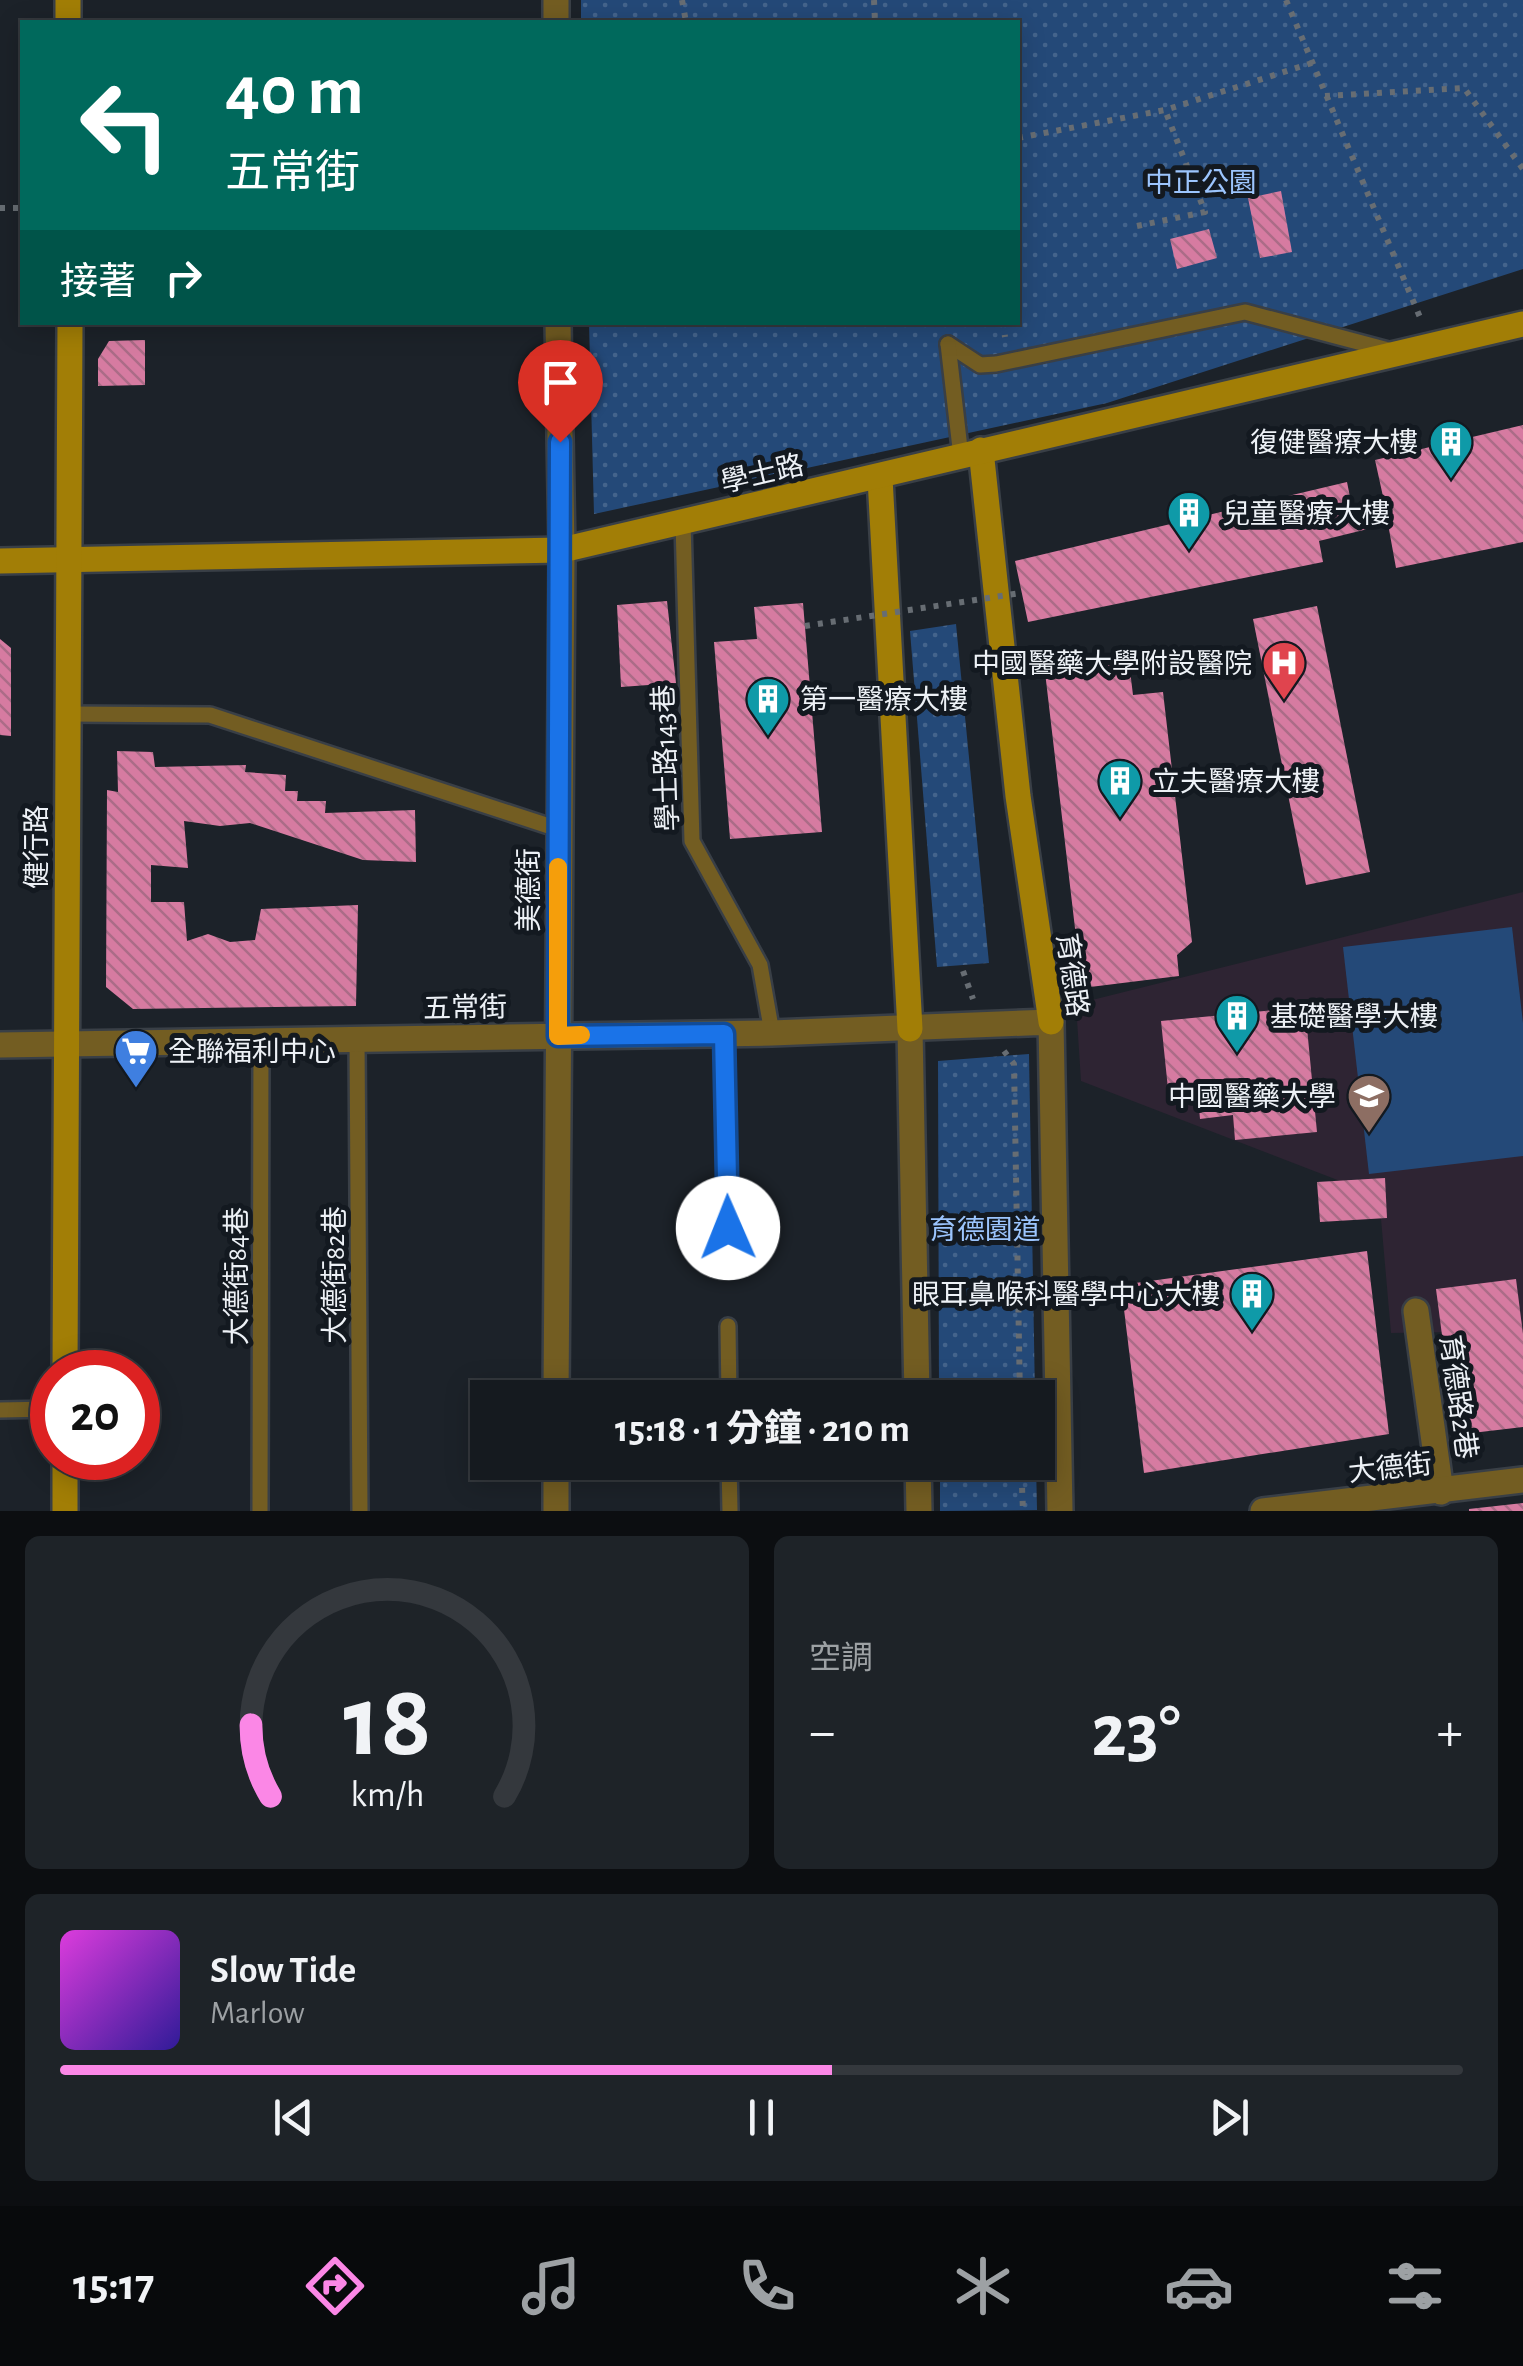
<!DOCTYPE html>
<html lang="zh-TW">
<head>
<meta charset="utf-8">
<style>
	:root { --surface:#151a1f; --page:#1e2328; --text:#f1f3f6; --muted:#9da1a4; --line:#34383d; --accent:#fb87e6 }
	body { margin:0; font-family:"Alegreya Sans","Noto Sans TC",sans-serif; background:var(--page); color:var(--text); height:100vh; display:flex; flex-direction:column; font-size:38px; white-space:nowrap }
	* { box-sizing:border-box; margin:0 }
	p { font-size:32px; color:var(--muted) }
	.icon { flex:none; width:55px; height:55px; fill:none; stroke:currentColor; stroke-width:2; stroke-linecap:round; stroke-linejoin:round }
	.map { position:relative; height:1511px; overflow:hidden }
	.sheet { display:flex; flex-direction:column; gap:25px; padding:25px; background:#0c0e11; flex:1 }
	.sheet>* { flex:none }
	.hud { position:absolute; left:20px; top:20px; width:1000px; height:305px; border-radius:0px; box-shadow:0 5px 25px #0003,0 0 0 2px var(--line); background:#00695c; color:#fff; overflow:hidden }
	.speed { position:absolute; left:30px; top:1350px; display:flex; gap:20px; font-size:50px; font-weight:700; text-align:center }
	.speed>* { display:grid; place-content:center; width:130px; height:130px; border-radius:50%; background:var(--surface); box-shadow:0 5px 25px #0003,0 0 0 2px var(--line); line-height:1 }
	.speed .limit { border:15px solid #d22; background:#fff; color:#111 }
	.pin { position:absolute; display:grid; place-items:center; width:85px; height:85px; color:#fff; margin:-102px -42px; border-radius:50% 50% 50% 0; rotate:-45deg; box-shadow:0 0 10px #0007 }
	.pin .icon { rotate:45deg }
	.me { position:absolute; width:110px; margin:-55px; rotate:359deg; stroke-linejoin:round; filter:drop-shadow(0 0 8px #0008) }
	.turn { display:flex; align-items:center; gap:35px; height:210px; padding:0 40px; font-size:45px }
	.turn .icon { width:130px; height:130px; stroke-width:2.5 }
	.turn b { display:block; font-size:70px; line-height:85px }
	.then { display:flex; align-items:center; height:95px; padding:0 40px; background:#0003; gap:20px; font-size:38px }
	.big { font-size:75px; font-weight:700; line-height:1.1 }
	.sheet .card { flex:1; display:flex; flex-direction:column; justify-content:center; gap:15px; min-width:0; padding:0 35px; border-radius:15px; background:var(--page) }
	.sheet .dial { align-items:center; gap:0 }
	.dial svg { height:260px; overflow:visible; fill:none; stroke:var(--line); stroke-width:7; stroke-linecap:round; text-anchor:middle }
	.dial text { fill:var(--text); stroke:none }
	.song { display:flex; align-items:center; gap:30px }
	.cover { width:120px; height:120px; border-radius:15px; background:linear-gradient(135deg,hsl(300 70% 55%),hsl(250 70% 35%)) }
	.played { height:10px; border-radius:5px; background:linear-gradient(90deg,var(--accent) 55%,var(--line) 55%) }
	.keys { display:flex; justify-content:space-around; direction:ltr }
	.heat { display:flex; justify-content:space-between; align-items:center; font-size:55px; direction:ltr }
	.sheet .tiles { flex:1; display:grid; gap:25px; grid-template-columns:1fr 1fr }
	.card:last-child { grid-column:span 2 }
	.trip { position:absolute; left:470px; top:1380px; width:585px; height:100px; border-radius:0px; background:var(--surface); box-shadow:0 5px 25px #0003,0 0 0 2px var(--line); font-weight:700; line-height:100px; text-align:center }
	.menu { display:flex; height:160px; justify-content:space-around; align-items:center; background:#080a0c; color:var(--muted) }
	.menu .icon { width:70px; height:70px }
	.menu .selected { color:var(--accent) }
	.menu b { font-size:45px; color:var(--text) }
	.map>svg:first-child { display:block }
	.education { fill:#2e2433 }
	.grass { fill:#244978 }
	.park { fill:url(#park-dots) }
	.building { fill:url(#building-back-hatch) }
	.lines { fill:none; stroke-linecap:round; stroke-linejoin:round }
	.lane-casing { stroke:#393f46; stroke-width:20 }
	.street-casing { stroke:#393f46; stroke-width:30 }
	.secondary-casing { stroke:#393f46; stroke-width:30 }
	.path { stroke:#676d73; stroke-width:6; stroke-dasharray:5 8; stroke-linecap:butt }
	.lane { stroke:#735d22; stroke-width:15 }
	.street { stroke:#735d22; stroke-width:25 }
	.secondary { stroke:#a27e06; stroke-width:25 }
	.path-bridge { stroke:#676d73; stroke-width:6; stroke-dasharray:5 8; stroke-linecap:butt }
	.route-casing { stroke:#114b97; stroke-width:25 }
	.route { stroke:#1a73e8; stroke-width:18 }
	.slow { stroke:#f59e0b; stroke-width:18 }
	.labels { text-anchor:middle; stroke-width:10; stroke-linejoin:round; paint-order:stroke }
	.park-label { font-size:28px; fill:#9cc5fd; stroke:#131920 }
	.poi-label { font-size:28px; fill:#edf1f6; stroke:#131920; text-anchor:start }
	.street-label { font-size:28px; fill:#edf1f6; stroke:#131920 }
</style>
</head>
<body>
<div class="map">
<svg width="1523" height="1511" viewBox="0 0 1523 1511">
	<defs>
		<pattern id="park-dots" width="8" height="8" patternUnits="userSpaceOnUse" patternTransform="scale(2.5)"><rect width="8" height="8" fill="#244978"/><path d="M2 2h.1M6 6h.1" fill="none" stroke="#44648c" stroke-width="1.8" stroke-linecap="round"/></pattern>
		<pattern id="building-back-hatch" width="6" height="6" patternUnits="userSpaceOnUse" patternTransform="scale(2.5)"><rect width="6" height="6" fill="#d67ba1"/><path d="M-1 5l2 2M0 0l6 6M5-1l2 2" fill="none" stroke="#ab6c87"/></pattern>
	</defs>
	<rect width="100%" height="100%" fill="#1c2229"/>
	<path class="education" d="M1523,892v439l-132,2 -12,-137 -298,-115 -5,-77z"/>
	<path class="grass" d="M1512,927l11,96v133l-154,18 -26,-227z"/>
	<g class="park">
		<path d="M581,0h942v269l-416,134 -513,111 -5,-191 429,-1v-300h-437z"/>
		<path d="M956,624l33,339 -52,4 -27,-336z"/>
		<path d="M1029,1054l6,343h-96l-1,-336z"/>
		<path d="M940,1463h96l1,47 -97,1z"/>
	</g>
	<g class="building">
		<path d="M1281,191l11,61 -32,6 -12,-60z"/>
		<path d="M1209,229l8,29 -40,11 -7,-30z"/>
		<path d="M145,340v45l-47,1v-27l11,-18z"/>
		<path d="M1523,425v117l-127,26 -8,-44 -69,17 4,21 -295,60 -13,-61 332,-79 5,25 32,-6 -9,-41z"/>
		<path d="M667,601l9,82 -55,4 -4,-82z"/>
		<path d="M803,603l19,229 -92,7 -16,-197 43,-3 -3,-32z"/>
		<path d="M1317,606l53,266 -64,13 -53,-266z"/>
		<path d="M0,639l11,9v88l-11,-1z"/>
		<path d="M1129,662l4,33 30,-3 29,250 -15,13 2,21 -97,12 -37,-316z"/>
		<path d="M117,751l36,1 2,15 91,-2 -1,7 41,3 -1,16h13l-1,10h29l-1,12 90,-3 1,52 -53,-2 -113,-37 -30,3 -36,-5 4,47 -37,-3v37h33l3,39 21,-7 22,8 25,-2 6,-31 97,-4 -2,101 -223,3 -27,-22 1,-197 11,2z"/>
		<path d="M1305,1007l12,125 -82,8 -2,-25 -33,4 -3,-33 -29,3 -7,-68z"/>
		<path d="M1385,1178l2,40 -67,4 -3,-40z"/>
		<path d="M1367,1251l22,183 -245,39 -23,-188z"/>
		<path d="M1516,1279l7,55v93l-68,8 -19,-146z"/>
		<path d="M1523,1503v8h-54v-2z"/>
	</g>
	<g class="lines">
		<defs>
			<g id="lane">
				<path d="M948,344l32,21 16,-1 249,-52 147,39"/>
				<path d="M948,344l13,113"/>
				<path d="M683,523l9,318 68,124 12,68"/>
				<path d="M67,714l143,1 348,114"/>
				<path d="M724,1034l4,233"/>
				<path d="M357,1038l3,473"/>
				<path d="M728,1326l1,72"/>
				<path d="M0,1410l52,-1"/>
				<path d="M729,1462l1,49"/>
				<path d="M260,1511l1,-471"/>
			</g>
			<g id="street">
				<path d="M556,0v22"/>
				<path d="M910,1029l7,369"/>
				<path d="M0,1045l772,-12 279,-11 9,489"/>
				<path d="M1416,1311l25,181"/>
				<path d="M556,1398l6,-848 -4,-228"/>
				<path d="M918,1462l1,49"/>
				<path d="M556,1511v-49"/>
				<path d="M1263,1511l260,-31"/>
			</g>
			<g id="secondary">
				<path d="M68,0v22"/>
				<path d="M981,450l37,346 33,226"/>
				<path d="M880,478l30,551"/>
				<path d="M0,561l562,-11 961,-226"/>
				<path d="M65,1372l5,-1050"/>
				<path d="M65,1511v-53"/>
			</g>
		</defs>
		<use href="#lane" class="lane-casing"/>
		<use href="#street" class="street-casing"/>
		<use href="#secondary" class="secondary-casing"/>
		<g class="path">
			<path d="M682,0l4,22"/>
			<path d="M874,0l1,22"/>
			<path d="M1286,0l136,322"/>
			<path d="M1325,96l139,-8 59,81"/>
			<path d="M1018,138l147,-28 147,-47"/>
			<path d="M0,208h22"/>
			<path d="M1137,226l68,-14 -40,-102"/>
			<path d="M1003,322l2,15"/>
			<path d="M963,971l10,28"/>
			<path d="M1004,1051l10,13 6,334"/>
			<path d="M1021,1462l2,49"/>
		</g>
		<use href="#lane" class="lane"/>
		<use href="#street" class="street"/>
		<use href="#secondary" class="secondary"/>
		<path class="path-bridge" d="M805,626l216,-33"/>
	</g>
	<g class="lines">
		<defs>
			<path id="route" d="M560,442l-2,594 166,-2 4,194"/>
		</defs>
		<use href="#route" class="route-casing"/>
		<use href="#route" class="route"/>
		<path class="slow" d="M558,867v169l23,-1"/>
	</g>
	<defs>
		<symbol id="building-pin" viewBox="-11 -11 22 30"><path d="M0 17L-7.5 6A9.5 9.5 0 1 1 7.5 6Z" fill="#0f9aa8" stroke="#131920"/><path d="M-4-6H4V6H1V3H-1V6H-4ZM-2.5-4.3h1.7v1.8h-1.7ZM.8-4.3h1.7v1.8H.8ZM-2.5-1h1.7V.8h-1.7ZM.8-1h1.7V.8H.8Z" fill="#fff"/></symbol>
		<symbol id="hospital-pin" viewBox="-11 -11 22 30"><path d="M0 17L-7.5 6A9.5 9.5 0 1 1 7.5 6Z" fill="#e0444e" stroke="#131920"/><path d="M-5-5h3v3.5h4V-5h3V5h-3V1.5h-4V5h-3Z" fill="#fff"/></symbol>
		<symbol id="supermarket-pin" viewBox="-11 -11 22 30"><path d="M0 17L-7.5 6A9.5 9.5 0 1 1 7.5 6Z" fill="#3f7fe0" stroke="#131920"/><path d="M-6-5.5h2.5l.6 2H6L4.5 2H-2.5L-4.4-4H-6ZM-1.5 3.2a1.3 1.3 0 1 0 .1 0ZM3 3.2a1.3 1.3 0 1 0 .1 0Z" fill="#fff"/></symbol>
		<symbol id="university-pin" viewBox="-11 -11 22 30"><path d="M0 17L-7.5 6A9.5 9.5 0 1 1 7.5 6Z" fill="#8d6e63" stroke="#131920"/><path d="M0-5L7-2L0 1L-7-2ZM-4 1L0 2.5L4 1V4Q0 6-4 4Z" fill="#fff"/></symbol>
	</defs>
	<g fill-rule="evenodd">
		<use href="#building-pin" x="1426" y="417" width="50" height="68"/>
		<use href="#building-pin" x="1164" y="488" width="50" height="68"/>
		<use href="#hospital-pin" x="1259" y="638" width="50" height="68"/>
		<use href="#building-pin" x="743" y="674" width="50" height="68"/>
		<use href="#building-pin" x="1095" y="756" width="50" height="68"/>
		<use href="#building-pin" x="1212" y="991" width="50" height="68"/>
		<use href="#supermarket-pin" x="111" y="1026" width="50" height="68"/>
		<use href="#university-pin" x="1344" y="1071" width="50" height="68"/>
		<use href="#building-pin" x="1227" y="1269" width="50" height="68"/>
	</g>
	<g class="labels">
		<g class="park-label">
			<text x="1201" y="192">中正公園</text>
			<text x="985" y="1239">育德園道</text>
		</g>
		<g class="poi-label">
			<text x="1418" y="452" text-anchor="end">復健醫療大樓</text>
			<text x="1222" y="523">兒童醫療大樓</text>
			<text x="1252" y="673" text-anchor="end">中國醫藥大學附設醫院</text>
			<text x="800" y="709">第一醫療大樓</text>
			<text x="1152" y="791">立夫醫療大樓</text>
			<text x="1270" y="1026">基礎醫學大樓</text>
			<text x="168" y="1061">全聯福利中心</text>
			<text x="1336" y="1106" text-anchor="end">中國醫藥大學</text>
			<text x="1220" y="1304" text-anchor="end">眼耳鼻喉科醫學中心大樓</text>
		</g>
		<g class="street-label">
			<text transform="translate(762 473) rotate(-13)" y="10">學士路</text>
			<text transform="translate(665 758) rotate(-92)" y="10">學士路143巷</text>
			<text transform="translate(36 847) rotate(-90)" y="10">健行路</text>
			<text transform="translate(528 890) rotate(-90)" y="10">美德街</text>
			<text transform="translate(1073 975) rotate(82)" y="10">育德路</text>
			<text transform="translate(465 1007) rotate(-1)" y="10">五常街</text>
			<text transform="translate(334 1275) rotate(-90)" y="10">大德街82巷</text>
			<text transform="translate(236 1276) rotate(-90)" y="10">大德街84巷</text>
			<text transform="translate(1459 1397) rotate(82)" y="10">育德路2巷</text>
			<text transform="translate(1390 1467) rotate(-6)" y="10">大德街</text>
		</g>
	</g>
</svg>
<div class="speed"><div class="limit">20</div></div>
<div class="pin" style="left:560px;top:442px;background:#d93025"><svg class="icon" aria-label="arrive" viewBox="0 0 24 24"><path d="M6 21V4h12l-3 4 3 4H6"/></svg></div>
<svg class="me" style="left:728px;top:1228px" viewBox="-20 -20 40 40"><circle r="19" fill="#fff"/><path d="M0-13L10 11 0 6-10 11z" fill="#1a73e8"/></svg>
<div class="trip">15:18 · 1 分鐘 · 210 m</div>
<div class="hud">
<div class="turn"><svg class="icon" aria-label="left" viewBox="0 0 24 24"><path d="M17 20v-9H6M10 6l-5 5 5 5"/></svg><div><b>40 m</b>五常街</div></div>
<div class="then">接著<svg class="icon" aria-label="right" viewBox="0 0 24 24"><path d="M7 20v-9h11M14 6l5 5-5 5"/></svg></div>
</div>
</div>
<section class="sheet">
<div class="tiles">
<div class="card dial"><svg viewBox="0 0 100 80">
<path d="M14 69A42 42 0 1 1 86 69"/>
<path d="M14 69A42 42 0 0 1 8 47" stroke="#fb87e6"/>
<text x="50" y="56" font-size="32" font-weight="700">18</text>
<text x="50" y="72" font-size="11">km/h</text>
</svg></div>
<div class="card"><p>空調</p>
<div class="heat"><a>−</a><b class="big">23°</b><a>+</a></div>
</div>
<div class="card">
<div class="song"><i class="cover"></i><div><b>Slow Tide</b><p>Marlow</p></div></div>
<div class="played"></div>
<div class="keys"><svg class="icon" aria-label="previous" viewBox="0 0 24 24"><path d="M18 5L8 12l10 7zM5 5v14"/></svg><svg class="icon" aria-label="pause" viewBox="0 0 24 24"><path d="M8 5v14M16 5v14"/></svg><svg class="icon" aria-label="next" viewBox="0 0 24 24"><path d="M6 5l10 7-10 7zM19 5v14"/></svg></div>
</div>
</div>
</section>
<nav class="menu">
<b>15:17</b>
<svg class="icon selected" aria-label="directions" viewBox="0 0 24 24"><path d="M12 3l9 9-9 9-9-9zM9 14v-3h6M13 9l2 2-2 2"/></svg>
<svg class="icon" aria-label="music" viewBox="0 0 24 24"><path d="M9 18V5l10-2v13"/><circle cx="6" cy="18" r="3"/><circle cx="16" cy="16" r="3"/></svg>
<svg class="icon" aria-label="phone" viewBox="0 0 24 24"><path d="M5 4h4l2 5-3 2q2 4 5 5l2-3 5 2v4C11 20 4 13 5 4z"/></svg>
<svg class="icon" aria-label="climate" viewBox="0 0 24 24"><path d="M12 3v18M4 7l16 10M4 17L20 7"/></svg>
<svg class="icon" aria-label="car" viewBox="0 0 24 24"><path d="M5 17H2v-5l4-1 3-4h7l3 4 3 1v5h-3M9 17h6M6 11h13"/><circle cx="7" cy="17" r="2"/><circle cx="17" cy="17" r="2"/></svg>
<svg class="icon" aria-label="filters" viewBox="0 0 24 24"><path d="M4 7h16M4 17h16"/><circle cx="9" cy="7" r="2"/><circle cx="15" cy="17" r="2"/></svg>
</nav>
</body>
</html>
